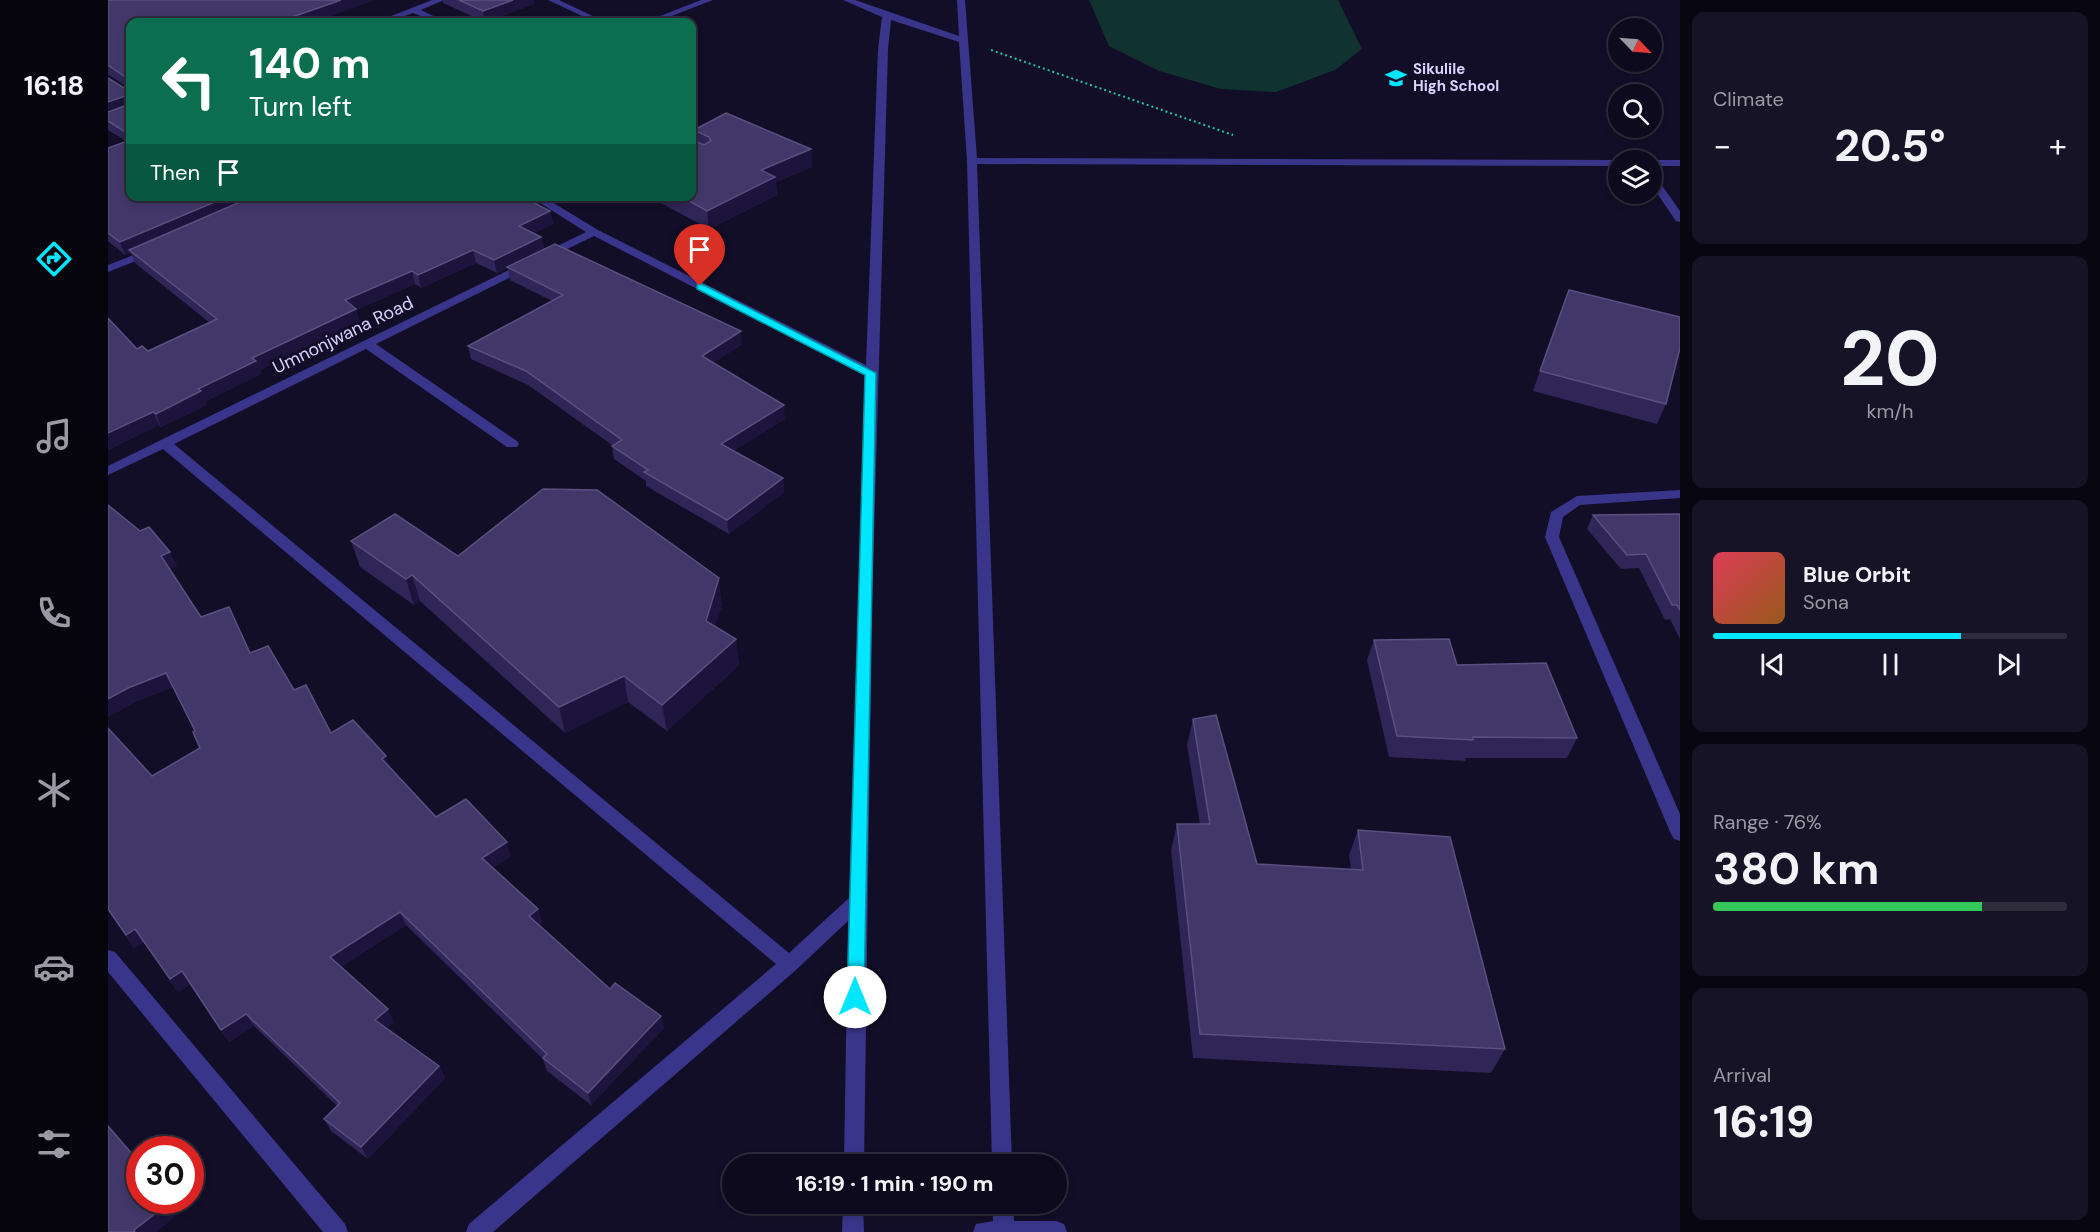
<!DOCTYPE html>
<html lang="en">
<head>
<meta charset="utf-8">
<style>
	:root { --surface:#0e0a1d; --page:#171326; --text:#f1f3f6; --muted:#9b9aa4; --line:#2e2b3b; --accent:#00e6ff }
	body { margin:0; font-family:"DM Sans",sans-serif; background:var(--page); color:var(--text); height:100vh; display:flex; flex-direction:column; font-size:22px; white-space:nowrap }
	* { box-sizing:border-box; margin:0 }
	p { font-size:20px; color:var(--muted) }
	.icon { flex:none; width:33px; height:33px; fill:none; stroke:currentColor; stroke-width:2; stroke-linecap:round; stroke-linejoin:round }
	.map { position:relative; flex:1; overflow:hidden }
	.sheet { display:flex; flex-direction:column; gap:12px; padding:12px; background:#080610; width:420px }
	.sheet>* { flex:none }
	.hud { position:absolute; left:18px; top:18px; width:570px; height:183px; border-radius:12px; box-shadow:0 3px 9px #0003,0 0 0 2px var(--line); background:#0b6e4f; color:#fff; overflow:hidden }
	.needle { width:39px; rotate:115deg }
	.controls { position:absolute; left:1500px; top:18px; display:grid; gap:12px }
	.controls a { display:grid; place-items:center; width:54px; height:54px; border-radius:50%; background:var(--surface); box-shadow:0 3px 9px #0003,0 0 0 2px var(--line); font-size:30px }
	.speed { position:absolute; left:18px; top:1136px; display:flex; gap:12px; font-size:30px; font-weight:700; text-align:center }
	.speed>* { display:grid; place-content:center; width:78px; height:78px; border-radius:50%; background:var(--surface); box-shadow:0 3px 9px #0003,0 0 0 2px var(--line); line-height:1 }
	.speed .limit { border:9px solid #d22; background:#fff; color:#111 }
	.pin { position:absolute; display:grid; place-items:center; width:51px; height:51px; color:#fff; margin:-62px -26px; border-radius:50% 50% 50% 0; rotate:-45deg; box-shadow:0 0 6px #0007 }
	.pin .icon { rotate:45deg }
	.me { position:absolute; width:66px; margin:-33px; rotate:0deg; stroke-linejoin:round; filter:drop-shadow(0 0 4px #0008) }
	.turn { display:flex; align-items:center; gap:21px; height:126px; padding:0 24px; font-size:27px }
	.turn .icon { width:78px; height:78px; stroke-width:2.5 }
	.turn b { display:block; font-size:42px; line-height:51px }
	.then { display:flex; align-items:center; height:57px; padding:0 24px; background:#0003; gap:12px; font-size:22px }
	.big { font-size:45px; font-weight:700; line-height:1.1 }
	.sheet .widget { flex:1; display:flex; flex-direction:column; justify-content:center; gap:9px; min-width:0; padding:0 21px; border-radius:12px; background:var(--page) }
	.sheet .dial { align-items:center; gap:0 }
	.dial b { font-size:78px; line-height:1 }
	.song { display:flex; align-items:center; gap:18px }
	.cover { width:72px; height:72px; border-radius:9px; background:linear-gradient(135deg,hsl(350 70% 55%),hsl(30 70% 35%)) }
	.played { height:6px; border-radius:3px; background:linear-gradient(90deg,var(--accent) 70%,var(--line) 70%) }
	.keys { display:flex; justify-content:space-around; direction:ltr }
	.heat { display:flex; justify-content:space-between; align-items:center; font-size:33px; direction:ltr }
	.charge { height:9px; border-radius:4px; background:linear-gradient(90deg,#34c759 76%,var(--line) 0) }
	.trip { position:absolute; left:614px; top:1154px; width:345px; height:60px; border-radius:30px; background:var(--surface); box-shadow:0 3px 9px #0003,0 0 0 2px var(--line); font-weight:700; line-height:60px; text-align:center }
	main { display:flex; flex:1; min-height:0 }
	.tab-bar { display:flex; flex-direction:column; width:108px; justify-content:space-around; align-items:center; background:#06040c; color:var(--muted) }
	.tab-bar .icon { width:42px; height:42px }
	.tab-bar .current { color:var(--accent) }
	.tab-bar b { font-size:27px; color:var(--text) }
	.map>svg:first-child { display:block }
	.green { fill:#103231 }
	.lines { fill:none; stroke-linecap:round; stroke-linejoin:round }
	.path { stroke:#27c0b7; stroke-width:2; stroke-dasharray:2 3; stroke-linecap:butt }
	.minor { fill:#39358a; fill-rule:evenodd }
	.wall { fill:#2f2557 }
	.shaded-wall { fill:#1c143c }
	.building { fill:#413869; stroke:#595080; stroke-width:1.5 }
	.route { fill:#00e6ff; stroke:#0096a6; stroke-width:1.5 }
	.labels { text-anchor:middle; stroke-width:6; stroke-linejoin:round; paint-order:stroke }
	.far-poi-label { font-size:15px; font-weight:bold; fill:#d9d4ff; stroke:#120e27; text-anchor:start }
	.street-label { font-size:18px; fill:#d9d4ff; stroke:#120e27 }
</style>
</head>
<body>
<main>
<nav class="tab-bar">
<b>16:18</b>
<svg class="icon current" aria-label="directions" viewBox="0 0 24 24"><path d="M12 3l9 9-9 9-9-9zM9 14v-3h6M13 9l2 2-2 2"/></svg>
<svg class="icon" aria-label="music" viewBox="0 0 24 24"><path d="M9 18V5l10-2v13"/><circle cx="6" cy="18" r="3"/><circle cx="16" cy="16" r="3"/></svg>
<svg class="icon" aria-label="phone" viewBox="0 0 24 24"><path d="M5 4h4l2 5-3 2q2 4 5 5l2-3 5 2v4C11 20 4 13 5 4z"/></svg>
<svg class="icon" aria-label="climate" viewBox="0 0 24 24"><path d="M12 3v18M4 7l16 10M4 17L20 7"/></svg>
<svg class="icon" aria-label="car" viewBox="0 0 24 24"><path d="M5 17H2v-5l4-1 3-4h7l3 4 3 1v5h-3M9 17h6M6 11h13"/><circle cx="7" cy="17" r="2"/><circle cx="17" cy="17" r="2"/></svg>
<svg class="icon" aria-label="filters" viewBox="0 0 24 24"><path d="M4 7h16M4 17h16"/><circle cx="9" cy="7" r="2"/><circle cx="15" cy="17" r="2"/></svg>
</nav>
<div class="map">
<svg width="1572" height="1232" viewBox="0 0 1572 1232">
	<rect width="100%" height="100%" fill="#120e27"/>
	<path class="green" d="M981,0h249l24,49 -27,21 -59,22 -55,-3 -62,-18 -50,-25z"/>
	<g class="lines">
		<path class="path" d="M883,50l242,85"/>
		<g class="minor">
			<path d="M324,0h12l-23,10 25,12h-10l-23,-9 -26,9h-11z"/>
			<path d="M440,0h11l46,22h-10z"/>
			<path d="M593,0h12l-57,22h-11z"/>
			<path d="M735,0h12l104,36 -2,-36h8l12,158 644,2h-3v6l-641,-2 35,1000h-20l-25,-1003 -8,-119 -68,-22 -3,29 -16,557 -8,558h-20l4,-243 -52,49 -303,262h-27l3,-8 307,-260 -613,-515 -55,26v-9l413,-202h8v4l-153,76 141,97 2,3 -2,3h-10l-141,-98 -192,95 615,509 60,-55 16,-523 -271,-139 -43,21h-8v-4l43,-21 -57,-36h13l56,34 268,135 12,-316 4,-32z"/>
			<path d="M1541,160h31v6h-28v-6z"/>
			<path d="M1544,176l4,1 24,34v11l-4,-1 -24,-35z"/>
			<path d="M44,248l4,1v4l-48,19v-7z"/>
			<path d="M1572,490v8l-100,7 -17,12 -4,20 121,277v27l-6,-2 -3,-5 -126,-297 6,-25 26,-16z"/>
			<path d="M0,950l7,2 230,272 3,8h-25l-215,-260z"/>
			<path d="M735,1203h20l1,29h-22z"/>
			<path d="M885,1203h20l1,18h42l8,3 3,8h-94l3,-8 17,-3z"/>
		</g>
	</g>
	<g class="wall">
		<path d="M0,0l22,22v174l420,15 3,13 -19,9 7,4 3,12 198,95 -29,19 72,56 -52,32 50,27 1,14 -55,42 -83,-48v-5l-32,-22 -2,-13v-1l-84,-60 -57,-26 -3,-13 84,-45 -42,-21 -2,-12 -11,5 -21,-10 -55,25 -6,-4 -59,26 4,12 -100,48 1,4 -55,27 1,4 -46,22 -2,-2 -51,25 29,-101 11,2 62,-28 -75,-60 -4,-10 -6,2 -17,-14v-93l18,-7 -18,-11v-52l16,10 3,-1 -18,-12h-1z"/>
		<path d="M334,0h91l1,4 -49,18 -42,-19z"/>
		<path d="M586,130l117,19 1,18 -36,15 1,13 -68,34 -61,-33h44l3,-54z"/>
		<path d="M1453,310l105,94 -9,20 -124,-33z"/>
		<path d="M0,505l69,61 -7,3 31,48 49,36 44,37 37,43 59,34 46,50 75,39 -19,12 46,41 4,14 -3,2 71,64 54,39 -73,77 -44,-34 -4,-12 -137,-134 -65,42 53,55 -7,6 52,38 6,12 -77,81 -37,-28 -7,-12 13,-13 -83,-80 -25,16 -39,-58 -12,8 -34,-50 -10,6 -26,-38v-182l44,48 48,-28 -5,-17 -22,-44 -38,15 -27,15z"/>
		<path d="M1572,514v125l-10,-20 -5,1 -26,-52 -18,1 -34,-40 6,-14z"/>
		<path d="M243,541l107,15 264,48 -7,23 21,12 3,26 -72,66 -39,-29 -63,31 -145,-132 -6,4 -54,-38z"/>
		<path d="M1266,640l83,25 120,73 -10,20h-101l-1,3 -76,-4 -22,-97z"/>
		<path d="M1085,719l64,145 94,5 -2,-14 9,-25 147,219 -14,24 -298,-15 -22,-208 6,-26h23l-13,-79z"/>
	</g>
	<g class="shaded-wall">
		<path d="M233,0h34l-61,22h-36z"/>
		<path d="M405,0h20l1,4 -49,18 -2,-11z"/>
		<path d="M17,96l4,12 -21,8v-14z"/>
		<path d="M703,149l1,18 -36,15 1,13 -68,34 -2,-18 54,-41z"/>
		<path d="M121,196h34l-134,54 2,3 -6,2 -5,-13z"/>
		<path d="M442,211l3,13 -31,15 -3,-13z"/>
		<path d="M433,237l3,13 -37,17 1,1 -11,5 -3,-13z"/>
		<path d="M365,250l3,13 -55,25 -3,-13z"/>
		<path d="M304,271l3,13 -59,26 4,12 -100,48 1,4 -55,27 1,4 -46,22 -5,-13 96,-56 93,-58z"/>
		<path d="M633,331l1,13 -39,26 -1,-14z"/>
		<path d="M676,405l1,14 -63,39 -1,-14z"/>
		<path d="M45,412l6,13 -51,25v-17z"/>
		<path d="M675,478l1,14 -55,42 -2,-14z"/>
		<path d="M62,552l7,14 -9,4 -7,-14z"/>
		<path d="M304,575l8,26 -6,4 -8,-26z"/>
		<path d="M611,578l3,26 -13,43 -3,-26z"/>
		<path d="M628,639l3,26 -72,66 -5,-26z"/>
		<path d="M58,673l7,14 -38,15 -27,15v-18l20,-11z"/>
		<path d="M516,676l4,26 -63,31 -6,-26z"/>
		<path d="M278,756l5,14 -9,-11z"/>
		<path d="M399,842l4,14 -25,16 -4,-14z"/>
		<path d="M430,909l4,14 -9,7 -4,-14z"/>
		<path d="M292,912l6,13 -70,45 -6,-13z"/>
		<path d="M27,929l9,13 -10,6 -8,-13z"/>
		<path d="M74,971l8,13 -12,8 -8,-13z"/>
		<path d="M280,1009l6,13 -13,11 -6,-13z"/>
		<path d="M138,1014l8,12 -25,16 -8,-12z"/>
		<path d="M553,1016l3,12 -73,77 -3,-12z"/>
		<path d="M331,1066l6,12 -77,81 -7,-12z"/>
		<path d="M65,1200h4l7,10 -28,22h-21l-1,-2z"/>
	</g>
	<g class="building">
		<path d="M0,0h233l-63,22h-148v113l-22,-14v-9l19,-7 1,-7 -3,-2 -17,6v-24l16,10 3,-1 1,-8 -20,-14z"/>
		<path d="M351,0h54l-30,11z"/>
		<path d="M618,113l85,36 -50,21 14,7 -68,34 -27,-15h12v-56l12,5 7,-4 -2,-4 -15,-7z"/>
		<path d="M22,140v56h99l-109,46 -12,-9v-85z"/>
		<path d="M146,196h267l29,15 -31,15 22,11 -47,23 -21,-10 -55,25 -6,-4 -67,29 11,9 -104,49 4,3 -58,28 3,2 -45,23 -3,-2 -45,21v-115l29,31 5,-3 6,5 69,-32 -88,-69z"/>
		<path d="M447,244l186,87 -39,25 82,49 -63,39 62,34 -56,42 -83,-48 4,-2 -36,-24 10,-6 -96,-69 -58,-25 95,-51 -56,-28z"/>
		<path d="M1461,290l111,27v31l-14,56 -126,-33z"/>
		<path d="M435,489l54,1 122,88 -13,43 30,18 -74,66 -38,-29 -65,31 -147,-132 -6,4 -55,-38 44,-27 63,42z"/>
		<path d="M0,505l32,26 9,-4 21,25 -9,4 40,61 28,-10 21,46 18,-7 26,44 12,-5 25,48 22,-13 33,36 -4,3 54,58 30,-18 41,43 -25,16 56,51 -9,7 81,73 5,-6 46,33 -73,77 -45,-35 4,-4 -147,-142 -70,45 58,52 -13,11 64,46 -78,81 -37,-28 16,-16 -94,-89 -25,16 -39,-59 -12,8 -35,-50 -9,6 -18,-26v-181l44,48 48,-28 -7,-16 2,-1 -29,-58 -38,15 -20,11z"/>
		<path d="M1572,514v96l-3,-5h-5l-26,-51 -19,1 -34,-40z"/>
		<path d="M1341,639l8,26 89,-2 31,75 -104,-1v3l-76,-4 -23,-96z"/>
		<path d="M1108,715l41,149 106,6 -5,-40 92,7 55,212 -305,-15 -23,-210h33l-17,-105z"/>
		<path d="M0,1126l25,29 7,-5v50h33l-39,30 1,2h-27z"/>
	</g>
	<path class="route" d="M592,283l176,90 -12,624 -3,5 -6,3 -6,-3 -2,-5 18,-622 -168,-86v-5z"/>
	<defs>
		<symbol id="school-bare" viewBox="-9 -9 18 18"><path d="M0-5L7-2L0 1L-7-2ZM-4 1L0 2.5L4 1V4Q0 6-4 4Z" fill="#00e6ff" stroke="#120e27" stroke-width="2.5" paint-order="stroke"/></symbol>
	</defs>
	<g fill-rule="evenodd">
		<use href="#school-bare" x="1273" y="63" width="30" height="30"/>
	</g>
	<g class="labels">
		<g class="far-poi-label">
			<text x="1305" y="74">Sikulile<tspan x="1305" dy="17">High School</tspan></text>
		</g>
		<g class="street-label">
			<text transform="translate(235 335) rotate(-26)" y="6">Umnonjwana Road</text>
		</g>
	</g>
</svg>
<div class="controls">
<a><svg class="needle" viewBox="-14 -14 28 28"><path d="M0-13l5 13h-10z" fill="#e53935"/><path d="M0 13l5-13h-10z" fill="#9b9aa4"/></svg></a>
<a><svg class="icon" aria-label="search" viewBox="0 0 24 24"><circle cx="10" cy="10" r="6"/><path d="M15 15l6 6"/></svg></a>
<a><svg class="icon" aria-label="layers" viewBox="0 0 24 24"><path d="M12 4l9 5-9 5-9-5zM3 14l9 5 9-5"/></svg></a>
</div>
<div class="speed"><div class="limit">30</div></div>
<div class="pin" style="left:592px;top:286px;background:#d93025"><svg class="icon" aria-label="arrive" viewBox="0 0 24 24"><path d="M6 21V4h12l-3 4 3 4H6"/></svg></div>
<svg class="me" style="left:747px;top:997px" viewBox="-20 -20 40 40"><circle r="19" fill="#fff"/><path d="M0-13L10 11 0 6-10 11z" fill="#00e6ff"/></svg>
<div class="trip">16:19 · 1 min · 190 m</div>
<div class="hud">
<div class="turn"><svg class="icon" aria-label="left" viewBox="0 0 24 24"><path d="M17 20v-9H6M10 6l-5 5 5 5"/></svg><div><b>140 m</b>Turn left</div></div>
<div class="then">Then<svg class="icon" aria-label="arrive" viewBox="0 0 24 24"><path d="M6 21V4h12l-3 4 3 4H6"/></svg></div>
</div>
</div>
<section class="sheet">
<div class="widget"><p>Climate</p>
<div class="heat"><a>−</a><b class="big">20.5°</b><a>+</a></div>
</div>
<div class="widget dial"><b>20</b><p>km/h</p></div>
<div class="widget">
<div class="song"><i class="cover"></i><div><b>Blue Orbit</b><p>Sona</p></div></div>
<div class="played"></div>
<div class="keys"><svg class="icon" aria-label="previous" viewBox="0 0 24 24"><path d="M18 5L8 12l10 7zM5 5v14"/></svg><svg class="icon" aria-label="pause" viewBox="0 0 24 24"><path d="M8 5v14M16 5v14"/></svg><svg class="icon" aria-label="next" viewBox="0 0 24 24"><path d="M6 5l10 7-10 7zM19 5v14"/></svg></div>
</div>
<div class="widget"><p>Range · 76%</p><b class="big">380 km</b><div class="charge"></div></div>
<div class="widget"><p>Arrival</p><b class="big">16:19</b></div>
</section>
</main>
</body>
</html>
